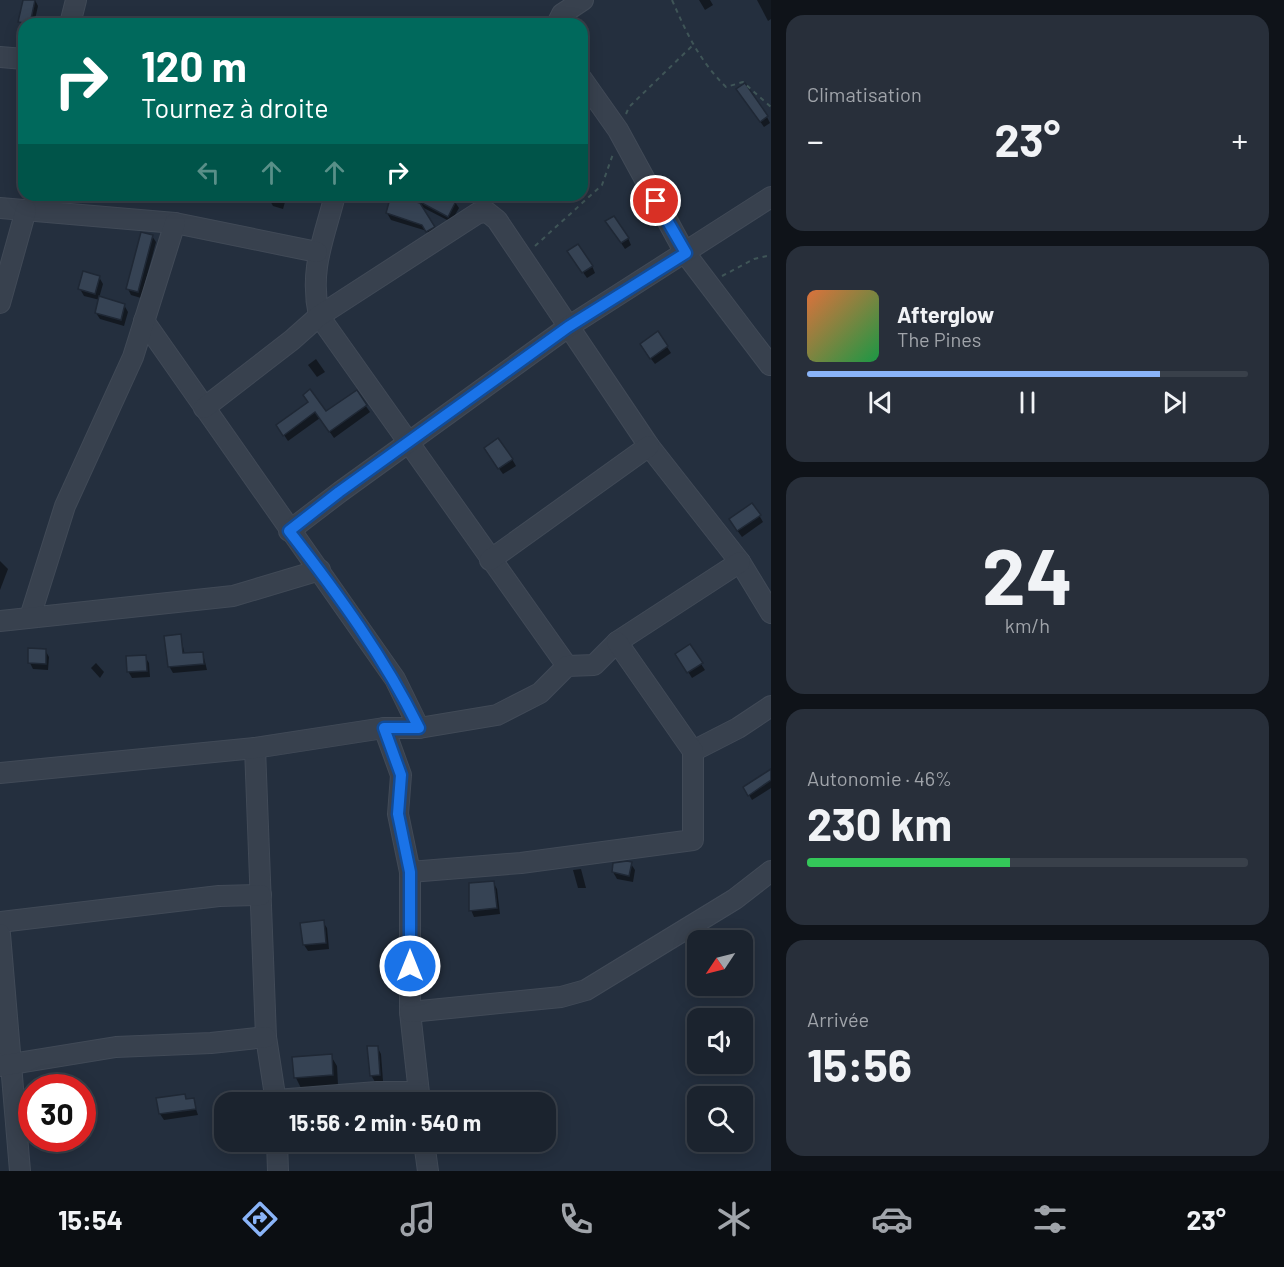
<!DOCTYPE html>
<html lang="fr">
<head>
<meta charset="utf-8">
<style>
	:root { --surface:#1b232e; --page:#282f3a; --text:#f1f3f6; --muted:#a0a4aa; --line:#39404a; --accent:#8ab4f8 }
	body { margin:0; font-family:Barlow,sans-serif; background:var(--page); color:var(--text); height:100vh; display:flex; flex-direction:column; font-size:22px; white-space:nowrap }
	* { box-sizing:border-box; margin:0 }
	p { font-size:20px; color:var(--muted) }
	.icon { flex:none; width:33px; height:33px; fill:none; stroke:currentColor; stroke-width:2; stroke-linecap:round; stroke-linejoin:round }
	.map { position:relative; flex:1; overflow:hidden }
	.side { display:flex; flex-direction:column; gap:15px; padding:15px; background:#0f1319; width:513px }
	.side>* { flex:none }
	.banner { position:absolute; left:18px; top:18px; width:570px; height:183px; border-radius:18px; box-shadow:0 3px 15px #0003,0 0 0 2px var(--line); background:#00695c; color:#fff; overflow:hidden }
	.needle { width:39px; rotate:235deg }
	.controls { position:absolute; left:687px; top:930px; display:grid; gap:12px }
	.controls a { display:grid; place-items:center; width:66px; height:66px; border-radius:12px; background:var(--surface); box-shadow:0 3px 15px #0003,0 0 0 2px var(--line); font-size:30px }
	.speed { position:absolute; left:18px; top:1074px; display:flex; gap:12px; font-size:30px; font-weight:700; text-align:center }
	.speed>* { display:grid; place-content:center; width:78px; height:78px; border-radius:50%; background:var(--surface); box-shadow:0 3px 15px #0003,0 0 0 2px var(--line); line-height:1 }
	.speed .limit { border:9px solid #d22; background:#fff; color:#111 }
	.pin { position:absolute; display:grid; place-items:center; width:51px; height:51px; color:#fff; margin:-26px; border:3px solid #fff; border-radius:50%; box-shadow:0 2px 6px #0007 }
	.me { position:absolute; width:66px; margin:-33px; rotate:0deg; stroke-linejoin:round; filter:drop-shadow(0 0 4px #0008) }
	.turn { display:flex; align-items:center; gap:21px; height:126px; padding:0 24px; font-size:27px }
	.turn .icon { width:78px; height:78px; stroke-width:2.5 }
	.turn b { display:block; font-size:42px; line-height:51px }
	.lanes { display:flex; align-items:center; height:57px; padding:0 24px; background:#0003; justify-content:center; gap:30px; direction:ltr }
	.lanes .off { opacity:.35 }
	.big { font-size:45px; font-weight:700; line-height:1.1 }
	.side .card { flex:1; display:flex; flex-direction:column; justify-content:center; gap:9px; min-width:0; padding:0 21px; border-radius:18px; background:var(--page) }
	.side .dial { align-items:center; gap:0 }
	.dial b { font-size:78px; line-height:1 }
	.song { display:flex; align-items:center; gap:18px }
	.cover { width:72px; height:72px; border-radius:9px; background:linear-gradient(135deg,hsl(20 70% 55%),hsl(140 70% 35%)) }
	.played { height:6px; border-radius:3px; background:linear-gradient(90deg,var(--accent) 80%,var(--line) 80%) }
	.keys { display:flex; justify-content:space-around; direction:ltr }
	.heat { display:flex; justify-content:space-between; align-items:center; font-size:33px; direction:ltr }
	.charge { height:9px; border-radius:4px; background:linear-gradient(90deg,#34c759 46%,var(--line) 0) }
	.trip { position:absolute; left:214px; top:1092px; width:342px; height:60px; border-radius:18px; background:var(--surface); box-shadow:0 3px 15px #0003,0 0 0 2px var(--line); font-weight:700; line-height:60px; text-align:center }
	.dock { display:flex; height:96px; justify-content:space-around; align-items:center; background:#0b0e12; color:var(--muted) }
	.dock .icon { width:42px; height:42px }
	.dock .on { color:var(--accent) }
	.dock b { font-size:27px; color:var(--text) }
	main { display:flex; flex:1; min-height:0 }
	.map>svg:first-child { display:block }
	.shadow { fill:#0007 }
	.building { fill:#364354; stroke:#1f2835; stroke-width:1.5 }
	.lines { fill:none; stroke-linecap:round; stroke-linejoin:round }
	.minor-casing { stroke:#414a57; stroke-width:22 }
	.path { stroke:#3f5557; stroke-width:2; stroke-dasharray:4.5 4.5; stroke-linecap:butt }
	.minor { stroke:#38414e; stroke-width:20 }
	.route-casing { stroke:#114b97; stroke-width:15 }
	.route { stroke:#1a73e8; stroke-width:10 }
</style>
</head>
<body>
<main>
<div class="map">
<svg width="771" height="1171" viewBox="0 0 771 1171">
	<rect width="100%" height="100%" fill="#242f3e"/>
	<g class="shadow">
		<path d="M24,0h11l3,6 -4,18h-10v5l-4,-7z"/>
		<path d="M699,0h11l3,5 -8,5z"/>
		<path d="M757,0h14v19l-3,2z"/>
		<path d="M742,96l25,21 3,6 -6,4z"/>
		<path d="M48,195h24l-1,10 -18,-2z"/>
		<path d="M270,195h17l-4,14 -10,-3 -4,-7z"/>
		<path d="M404,195h38l13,7 4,6 -8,14 -31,-16 17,28 -6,4 -4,-7 -36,-11 -4,-7z"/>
		<path d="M611,228l17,10 3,7 -6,4z"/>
		<path d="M152,236l4,6 -15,56 -10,-3 -3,-6z"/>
		<path d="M573,258l19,8 3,7 -8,5z"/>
		<path d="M99,277l4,7 -4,14 25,7 4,7 -4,14 -24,-7 -4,-6 4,-13 -16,-4 -4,-7z"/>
		<path d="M658,333l13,20 -16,11 -10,-13z"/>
		<path d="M316,359l9,13 -8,5 -9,-12z"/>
		<path d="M356,392l14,20 -36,26 -14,-20 -32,23 -6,-9 28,-29 16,10z"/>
		<path d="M489,455l23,4 4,7 -13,8z"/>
		<path d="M759,515l4,7 -21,15 -8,-11z"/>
		<path d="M0,561l8,8 -8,21z"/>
		<path d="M180,635l5,20 18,-1 4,16 -34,3 -4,-7z"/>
		<path d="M45,650l4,7 -1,13 -15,-1 -3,-6z"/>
		<path d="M677,654l24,10 4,6 -13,8z"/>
		<path d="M145,657l4,6 1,14 -18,1 -4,-7z"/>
		<path d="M96,663l8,9 -4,6 -9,-10z"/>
		<path d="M771,770v18l-19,12 -7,-12z"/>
		<path d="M631,864l4,6 -2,12 -16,-3 -4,-7z"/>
		<path d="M581,869l5,19h-8l-5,-18z"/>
		<path d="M493,882l4,7 3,25 -26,3 -3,-7z"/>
		<path d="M323,922l4,6 2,21 -21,2 -4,-6 -2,-21z"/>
		<path d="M377,1047l4,7 2,27 -8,1 -4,-7z"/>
		<path d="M331,1056l6,10 1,19 -37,3 -5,-10z"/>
		<path d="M184,1095l3,6 6,-1 5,15 -34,5 -4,-6z"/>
	</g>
	<g class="building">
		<path d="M23,0h12l-5,24 -12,-2z"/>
		<path d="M745,83l23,33 -8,6 -24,-33z"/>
		<path d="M391,195l29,8 15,24 -9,5 -4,-7 -36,-12z"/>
		<path d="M424,195h21l11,6 -8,16 -28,-15z"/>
		<path d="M614,216l15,22 -8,5 -16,-22z"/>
		<path d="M141,232l12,3 -15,57 -12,-3z"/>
		<path d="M578,244l15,22 -11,7 -15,-22z"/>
		<path d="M83,271l17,5 -5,18 -17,-5z"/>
		<path d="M99,296l26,8 -4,16 -26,-7z"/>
		<path d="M658,331l10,15 -18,13 -10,-15z"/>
		<path d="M310,389l16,22 31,-21 10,15 -38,27 -14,-20 -32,24 -7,-11 32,-23 -5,-7z"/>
		<path d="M498,438l15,21 -15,10 -14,-21z"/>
		<path d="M752,503l9,12 -24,16 -8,-12z"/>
		<path d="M181,634l2,19 20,-1 1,12 -36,3 -4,-31z"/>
		<path d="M690,644l13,19 -16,10 -12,-19z"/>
		<path d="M28,648l18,1v15l-18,-1z"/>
		<path d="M146,655l1,16 -20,1 -1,-16z"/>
		<path d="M771,769v11l-23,16 -5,-9z"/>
		<path d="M627,861l5,1 -3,14 -17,-4 1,-9z"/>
		<path d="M494,881l3,27 -28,3v-28z"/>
		<path d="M324,920l2,23 -23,2 -3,-22z"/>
		<path d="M367,1046h11l2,29 -10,1z"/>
		<path d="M332,1054l1,21 -39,3 -2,-21z"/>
		<path d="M185,1094l1,5 8,-1 2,11 -37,5 -3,-16z"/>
	</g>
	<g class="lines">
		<defs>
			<g id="minor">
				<path d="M70,24l6,-24"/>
				<path d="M557,24l5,-10 21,-14"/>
				<path d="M0,57l24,2"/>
				<path d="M582,79l36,51 67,123 85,112"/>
				<path d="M335,195c-11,44 -26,74 -16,121l248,350"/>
				<path d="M0,208l175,15 142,29"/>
				<path d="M0,303l26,-93"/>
				<path d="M144,321l251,358 24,49"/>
				<path d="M204,408l88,-68 27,-24 159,-103 9,-1 10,8 152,226 91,116 31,51"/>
				<path d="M289,531l51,-39 228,-165 203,-130"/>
				<path d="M490,560l159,-114"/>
				<path d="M30,617l35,-111 68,-149 42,-134"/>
				<path d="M0,621l233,-25 87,-26"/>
				<path d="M384,728l17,47 -3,39 12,58v140l10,90"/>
				<path d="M255,748l11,289 10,65"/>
				<path d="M693,751l45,-23 33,-22"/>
				<path d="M0,773l255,-25 129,-20h35l78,-13 43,-22 27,-27 27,-1 23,-23 123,-80"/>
				<path d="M410,872l111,-9 172,-23v-89l-76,-109"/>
				<path d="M0,922l219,-26 42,-1"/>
				<path d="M0,934l20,237"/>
				<path d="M410,1012l151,-15 25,-7 149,-91 36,-28"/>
				<path d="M0,1066l116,-19 95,-4 55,-6"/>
				<path d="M276,1100l101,-8h41"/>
				<path d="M277,1142l1,29"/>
				<path d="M424,1142l4,29"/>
			</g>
		</defs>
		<use href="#minor" class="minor-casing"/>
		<g class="path">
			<path d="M672,0c15,34 27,60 54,87l17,-5 28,25"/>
			<path d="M626,114l3,-7 63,-61"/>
			<path d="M535,246l67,-61 11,-31"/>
			<path d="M722,276l32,-17 17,-4"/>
		</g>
		<use href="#minor" class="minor"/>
	</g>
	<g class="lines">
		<defs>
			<path id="route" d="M410,966v-94l-12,-58 3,-39 -17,-47h35c-35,-71 -81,-134 -130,-197l50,-39 229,-165 118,-74 -30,-52"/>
		</defs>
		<use href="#route" class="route-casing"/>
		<use href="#route" class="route"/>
	</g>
</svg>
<div class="controls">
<a><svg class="needle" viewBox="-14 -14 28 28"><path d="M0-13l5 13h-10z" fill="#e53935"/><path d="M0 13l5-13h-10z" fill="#a0a4aa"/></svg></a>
<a><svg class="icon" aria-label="sound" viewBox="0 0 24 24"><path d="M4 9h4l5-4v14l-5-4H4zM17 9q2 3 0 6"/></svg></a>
<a><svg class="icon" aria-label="search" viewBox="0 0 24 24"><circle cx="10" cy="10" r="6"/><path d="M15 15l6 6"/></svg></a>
</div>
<div class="speed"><div class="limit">30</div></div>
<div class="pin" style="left:656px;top:201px;background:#d93025"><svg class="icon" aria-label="arrive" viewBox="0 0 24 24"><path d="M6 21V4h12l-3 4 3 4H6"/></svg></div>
<svg class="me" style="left:410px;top:966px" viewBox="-20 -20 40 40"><circle r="17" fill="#1a73e8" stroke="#fff" stroke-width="3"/><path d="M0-11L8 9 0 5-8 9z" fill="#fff"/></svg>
<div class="trip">15:56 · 2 min · 540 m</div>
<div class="banner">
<div class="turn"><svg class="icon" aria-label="right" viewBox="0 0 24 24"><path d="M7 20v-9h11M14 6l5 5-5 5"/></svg><div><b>120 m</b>Tournez à droite</div></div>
<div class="lanes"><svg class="icon off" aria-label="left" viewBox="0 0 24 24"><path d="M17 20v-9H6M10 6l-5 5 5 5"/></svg><svg class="icon off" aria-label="ahead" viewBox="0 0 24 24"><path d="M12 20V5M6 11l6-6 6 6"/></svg><svg class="icon off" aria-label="ahead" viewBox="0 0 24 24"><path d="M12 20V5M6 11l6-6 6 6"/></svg><svg class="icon" aria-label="right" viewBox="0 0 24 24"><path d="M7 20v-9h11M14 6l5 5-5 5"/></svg></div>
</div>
</div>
<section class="side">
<div class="card"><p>Climatisation</p>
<div class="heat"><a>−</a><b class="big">23°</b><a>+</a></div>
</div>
<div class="card">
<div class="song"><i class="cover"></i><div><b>Afterglow</b><p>The Pines</p></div></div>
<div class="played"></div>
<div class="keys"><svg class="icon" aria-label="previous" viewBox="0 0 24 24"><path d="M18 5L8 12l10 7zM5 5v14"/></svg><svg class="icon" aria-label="pause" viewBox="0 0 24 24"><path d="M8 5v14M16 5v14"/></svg><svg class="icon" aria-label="next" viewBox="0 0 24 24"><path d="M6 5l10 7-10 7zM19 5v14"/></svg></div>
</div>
<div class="card dial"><b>24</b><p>km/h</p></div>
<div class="card"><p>Autonomie · 46%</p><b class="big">230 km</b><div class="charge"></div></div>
<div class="card"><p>Arrivée</p><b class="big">15:56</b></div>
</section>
</main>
<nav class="dock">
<b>15:54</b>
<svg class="icon on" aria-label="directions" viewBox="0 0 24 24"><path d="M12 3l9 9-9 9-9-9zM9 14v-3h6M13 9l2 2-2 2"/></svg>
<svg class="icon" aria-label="music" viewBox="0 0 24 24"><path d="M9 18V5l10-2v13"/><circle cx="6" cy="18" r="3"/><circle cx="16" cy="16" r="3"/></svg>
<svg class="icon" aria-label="phone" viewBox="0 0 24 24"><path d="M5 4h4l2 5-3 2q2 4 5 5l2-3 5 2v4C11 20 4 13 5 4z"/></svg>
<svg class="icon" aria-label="climate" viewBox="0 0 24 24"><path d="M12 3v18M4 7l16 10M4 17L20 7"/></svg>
<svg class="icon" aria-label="car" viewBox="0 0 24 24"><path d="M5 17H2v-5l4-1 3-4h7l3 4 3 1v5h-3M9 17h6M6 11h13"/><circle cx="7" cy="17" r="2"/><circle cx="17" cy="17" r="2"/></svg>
<svg class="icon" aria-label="filters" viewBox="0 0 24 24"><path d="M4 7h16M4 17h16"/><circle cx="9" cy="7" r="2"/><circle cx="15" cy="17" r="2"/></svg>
<b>23°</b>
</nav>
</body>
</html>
